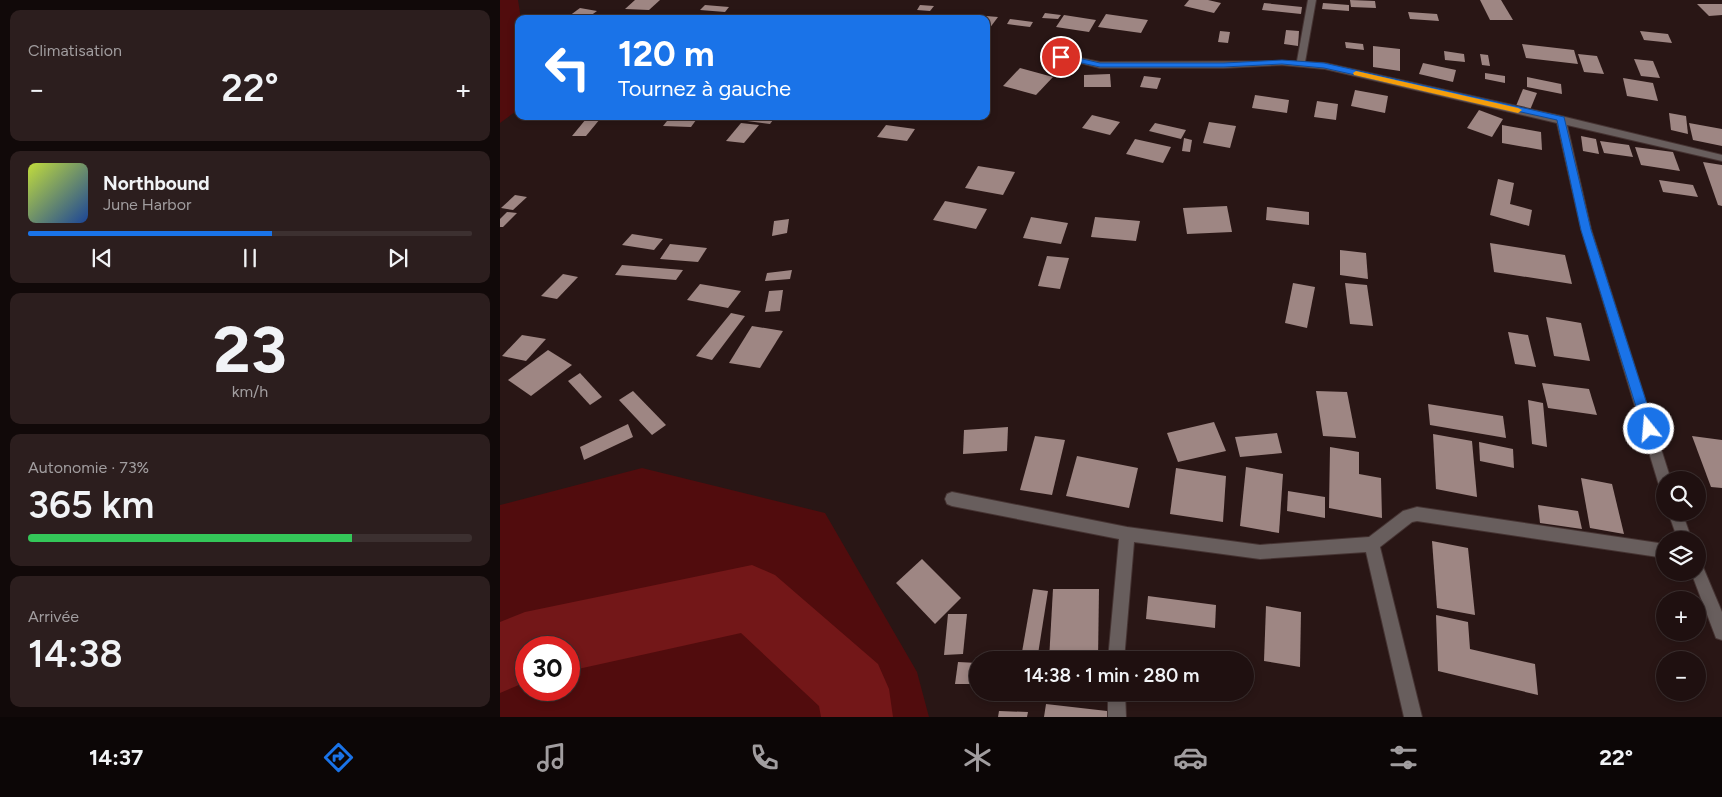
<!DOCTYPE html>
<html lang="fr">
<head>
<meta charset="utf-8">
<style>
	:root { --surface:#1f1010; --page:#2c1e1e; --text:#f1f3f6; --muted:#a19d9f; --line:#3c3030; --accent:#1a73e8 }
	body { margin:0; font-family:Figtree,sans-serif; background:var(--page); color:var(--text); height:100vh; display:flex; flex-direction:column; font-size:19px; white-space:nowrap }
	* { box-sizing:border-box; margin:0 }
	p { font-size:16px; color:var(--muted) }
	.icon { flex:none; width:28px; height:28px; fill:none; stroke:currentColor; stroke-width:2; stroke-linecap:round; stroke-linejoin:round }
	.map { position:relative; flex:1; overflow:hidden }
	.panel { display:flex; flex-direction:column; gap:10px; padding:10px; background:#110909; width:500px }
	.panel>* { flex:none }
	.banner { position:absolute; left:15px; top:15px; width:475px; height:105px; border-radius:10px; box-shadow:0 2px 8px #0003,0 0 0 1px var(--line); background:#1a73e8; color:#fff; overflow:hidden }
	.fabs { position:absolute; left:1156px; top:471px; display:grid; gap:10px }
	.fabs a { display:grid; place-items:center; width:50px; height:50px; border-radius:50%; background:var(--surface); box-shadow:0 2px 8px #0003,0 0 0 1px var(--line); font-size:25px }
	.speed { position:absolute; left:15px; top:636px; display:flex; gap:10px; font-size:25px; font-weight:700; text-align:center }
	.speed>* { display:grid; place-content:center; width:65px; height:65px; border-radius:50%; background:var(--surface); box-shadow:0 2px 8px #0003,0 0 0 1px var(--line); line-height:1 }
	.speed .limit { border:8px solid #d22; background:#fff; color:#111 }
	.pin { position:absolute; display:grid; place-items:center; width:42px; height:42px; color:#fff; margin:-21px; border:2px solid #fff; border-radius:50%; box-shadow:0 1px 5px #0007 }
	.me { position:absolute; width:55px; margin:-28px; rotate:343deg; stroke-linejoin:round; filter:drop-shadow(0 0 4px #0008) }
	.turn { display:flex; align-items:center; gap:18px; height:105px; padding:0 20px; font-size:22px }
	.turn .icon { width:65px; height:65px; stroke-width:2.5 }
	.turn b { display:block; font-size:35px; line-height:42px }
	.big { font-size:38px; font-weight:600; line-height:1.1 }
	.panel .card { flex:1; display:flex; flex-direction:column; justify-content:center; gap:8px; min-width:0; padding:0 18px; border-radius:10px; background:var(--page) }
	.panel .dial { align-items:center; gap:0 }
	.dial b { font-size:65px; line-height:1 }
	.song { display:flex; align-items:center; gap:15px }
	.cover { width:60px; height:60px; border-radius:8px; background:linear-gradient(135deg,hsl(70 70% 55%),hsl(220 70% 35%)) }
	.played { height:5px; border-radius:2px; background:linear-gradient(90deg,var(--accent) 55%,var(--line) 55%) }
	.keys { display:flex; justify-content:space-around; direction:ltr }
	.heat { display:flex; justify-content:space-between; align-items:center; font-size:28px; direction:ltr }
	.charge { height:8px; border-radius:4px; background:linear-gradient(90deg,#34c759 73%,var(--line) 0) }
	.trip { position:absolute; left:469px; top:651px; width:285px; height:50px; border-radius:25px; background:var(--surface); box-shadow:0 2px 8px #0003,0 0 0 1px var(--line); font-weight:600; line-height:50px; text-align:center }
	.dock { display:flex; height:80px; justify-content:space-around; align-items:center; background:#0c0606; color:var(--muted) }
	.dock .icon { width:35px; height:35px }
	.dock .active { color:var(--accent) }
	.dock b { font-size:22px; color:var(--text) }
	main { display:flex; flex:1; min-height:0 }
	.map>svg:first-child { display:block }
	.green { fill:#510c0d; fill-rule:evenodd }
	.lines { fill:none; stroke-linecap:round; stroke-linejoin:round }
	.river { fill:#731718; fill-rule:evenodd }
	.building { fill:#9e8683 }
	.street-casing { stroke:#453332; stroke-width:2 }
	.street { fill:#685e5d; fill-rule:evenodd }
	.route { fill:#1a73e8; stroke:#114b97 }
	.slow { fill:#f59e0b }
</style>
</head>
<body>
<main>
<section class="panel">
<div class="card"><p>Climatisation</p>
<div class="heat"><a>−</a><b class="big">22°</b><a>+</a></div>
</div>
<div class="card">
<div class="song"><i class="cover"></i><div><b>Northbound</b><p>June Harbor</p></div></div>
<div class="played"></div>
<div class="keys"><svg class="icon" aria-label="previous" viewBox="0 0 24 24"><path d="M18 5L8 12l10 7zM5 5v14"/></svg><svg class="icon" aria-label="pause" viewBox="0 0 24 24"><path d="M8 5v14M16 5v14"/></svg><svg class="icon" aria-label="next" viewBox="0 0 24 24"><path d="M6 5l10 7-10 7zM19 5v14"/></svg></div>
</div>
<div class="card dial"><b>23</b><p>km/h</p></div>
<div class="card"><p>Autonomie · 73%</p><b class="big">365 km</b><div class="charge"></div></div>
<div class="card"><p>Arrivée</p><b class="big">14:38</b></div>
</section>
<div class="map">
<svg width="1222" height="717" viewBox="0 0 1222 717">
	<rect width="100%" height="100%" fill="#291615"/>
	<g class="green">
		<path d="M0,0h18l3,19h-2v90l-19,14z"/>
		<path d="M142,468l183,45 92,159 12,45h-429v-212zM26,648h43v42h-43z"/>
	</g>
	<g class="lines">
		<path class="river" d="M252,565l23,10 103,89 11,25 4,28h-72l-2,-11 -78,-73 -172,38v-23h-43v34l-26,11v-71l25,-10z"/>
	</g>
	<g class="building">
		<path d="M135,0h25l-11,10 -24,-1z"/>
		<path d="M689,0h19l13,3 -7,10 -30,-7z"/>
		<path d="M850,0l25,1 1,7 -25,-1z"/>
		<path d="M980,0h21l12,20h-23z"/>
		<path d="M764,3l38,4 -1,7 -39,-4z"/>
		<path d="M823,3l26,2v6l-27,-2z"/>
		<path d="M1197,4h25v11l-13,1z"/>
		<path d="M205,5l24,2 -4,5 -25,-2z"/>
		<path d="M420,5l14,1 -4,5 -13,-1z"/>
		<path d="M80,8l17,3 -11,8h-21z"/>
		<path d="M908,12l29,2 2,7 -29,-2z"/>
		<path d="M545,13l16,2 -3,4 -16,-1z"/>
		<path d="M243,14l21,2 -3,3h-23z"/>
		<path d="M606,14l42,6 -7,13 -43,-6z"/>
		<path d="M564,15l32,5 -7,12 -33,-5z"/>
		<path d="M486,16l12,1 -12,16v-14h-2z"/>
		<path d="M510,19l23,3 -3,5 -23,-3z"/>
		<path d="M786,30l13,1 -1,15 -14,-2z"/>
		<path d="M720,31l10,1 -2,11 -10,-1z"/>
		<path d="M1140,31l28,3 4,9 -28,-3z"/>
		<path d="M845,42l18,2 1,6 -18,-2z"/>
		<path d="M1022,44l52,6 4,14 -52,-6z"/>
		<path d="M873,46l27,3v22l-27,-4z"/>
		<path d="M944,51l20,3 1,8 -20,-2z"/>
		<path d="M980,54l8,1 2,11 -8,-1z"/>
		<path d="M1078,54l19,2 7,18 -20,-2z"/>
		<path d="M1134,59l19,2 7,17 -19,-2z"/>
		<path d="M923,63l33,7 -3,12 -34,-8z"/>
		<path d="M520,68l33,9 -17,18 -33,-9z"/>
		<path d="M985,73l20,3v7l-20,-4z"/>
		<path d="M610,74l1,13h-27v-12z"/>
		<path d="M644,76l17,2 -4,11 -17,-2z"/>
		<path d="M1027,77l34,7 1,10 -35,-7z"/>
		<path d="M1123,78l30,5 5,18 -31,-5z"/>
		<path d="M1023,89l14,4 -7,17 -14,-4z"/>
		<path d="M855,90l33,6 -3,17 -34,-7z"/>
		<path d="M755,95l34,5 -2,13 -35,-5z"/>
		<path d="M817,101l21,3 -2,16 -22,-3z"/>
		<path d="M979,110l24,9 -11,18 -25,-9z"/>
		<path d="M1169,113l17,3 2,18 -17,-4z"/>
		<path d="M592,115l28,7 -10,13 -28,-7z"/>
		<path d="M171,116h28l-8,11 -28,-1z"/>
		<path d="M251,116h25l-6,8 -23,-3z"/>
		<path d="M86,119h14l-14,17h-14z"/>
		<path d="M709,122l27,4 -6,22 -27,-5z"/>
		<path d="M241,123l18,2 -15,18 -18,-2z"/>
		<path d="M655,123l31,7 -5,9 -32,-8z"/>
		<path d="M1189,123l33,6v17l-29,-6z"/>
		<path d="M386,125l29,4 -8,12 -30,-4z"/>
		<path d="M1002,125l39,7 1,18 -40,-7z"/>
		<path d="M1081,136l15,3 3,15 -16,-3z"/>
		<path d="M684,138l8,2 -2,12 -8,-1z"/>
		<path d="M635,139l36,8 -8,16 -37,-9z"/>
		<path d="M1100,141l29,4 4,12 -29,-4z"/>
		<path d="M1135,147l38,5 7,19 -39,-6z"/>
		<path d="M1203,162l19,3v41l-4,-1z"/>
		<path d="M478,166l37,6 -12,23 -38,-7z"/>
		<path d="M998,179l16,4 -4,21 22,6 -3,16 -39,-11z"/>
		<path d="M1159,180l34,5 5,12 -35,-5z"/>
		<path d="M15,195l12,2 -14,13 -12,-2z"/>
		<path d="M445,201l42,8 -11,20 -43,-9z"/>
		<path d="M727,206l5,26 -45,2 -4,-26z"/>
		<path d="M767,207l42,5v13l-43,-5z"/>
		<path d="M7,212l10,1 -14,14h-3v-8z"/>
		<path d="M531,217l37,6 -7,21 -38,-6z"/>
		<path d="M595,217l45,4 -4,20 -45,-4z"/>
		<path d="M289,219l-2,14 -15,3 2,-15z"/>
		<path d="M132,234l31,5 -9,11 -32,-5z"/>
		<path d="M990,243l75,12 7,29 -78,-12z"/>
		<path d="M170,244l37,4 -9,14 -38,-3z"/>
		<path d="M840,250l26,3 2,26 -28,-4z"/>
		<path d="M547,256l22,2 -9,31 -22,-3z"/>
		<path d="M122,265l61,5 -7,10 -61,-5z"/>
		<path d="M292,270l-2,9 -25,2 2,-8z"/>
		<path d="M63,274l15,3 -21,22 -16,-3z"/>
		<path d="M793,283l22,4 -8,41 -22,-5z"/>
		<path d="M845,283l22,2 6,41 -23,-2z"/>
		<path d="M200,284l41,7 -13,17 -41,-8z"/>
		<path d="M283,290l-3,21 -15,1 4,-21z"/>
		<path d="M231,313l14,3 -33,44 -16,-4z"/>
		<path d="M1046,317l35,6 9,38 -36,-5z"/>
		<path d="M252,326l31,5 -23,37 -31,-5z"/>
		<path d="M1008,332l20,3 8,32 -21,-3z"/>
		<path d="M22,335l24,4 -20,22 -24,-5z"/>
		<path d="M48,350l24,15 -41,31 -23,-16z"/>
		<path d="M80,373l22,24 -12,8 -22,-24z"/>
		<path d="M1042,383l47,6 8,26 -49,-7z"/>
		<path d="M133,391l33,34 -14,10 -33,-35z"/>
		<path d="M816,391l31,1 9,46 -33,-2z"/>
		<path d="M1028,400l15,3 4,44 -15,-3z"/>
		<path d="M928,404l75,12 3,22 -76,-13z"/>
		<path d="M714,422l12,29 -48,11 -11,-29z"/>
		<path d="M128,424l5,13 -49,23 -4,-13z"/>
		<path d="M508,427l-1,24 -44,3 1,-24z"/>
		<path d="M777,433l5,20 -42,4 -5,-20z"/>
		<path d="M933,434l39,7 5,56 -41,-8z"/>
		<path d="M535,436l30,4 -13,55 -32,-5z"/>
		<path d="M1192,436l30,4v48l-11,-1z"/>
		<path d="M979,442l34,7 1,19 -34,-7z"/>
		<path d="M830,447l29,5v22l22,4 1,40 -53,-10z"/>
		<path d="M577,456l61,12 -9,40 -63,-12z"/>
		<path d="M746,467l37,7 -4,59 -39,-7z"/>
		<path d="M676,468l50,8 -3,46 -53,-8z"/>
		<path d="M1081,478l31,6 12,50 -34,-6z"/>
		<path d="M788,491l37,6v21l-38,-7z"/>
		<path d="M1038,505l40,6 4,18 -42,-6z"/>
		<path d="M932,541l36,7 7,67 -38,-7z"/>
		<path d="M422,559l39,39 -26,26 -39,-41z"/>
		<path d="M533,589l15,2 -10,63 -16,-2z"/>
		<path d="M553,589h46l-1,71h-49z"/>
		<path d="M648,596l68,9 -1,23 -69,-9z"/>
		<path d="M766,606l35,6 -1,55 -36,-6z"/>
		<path d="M448,614h19l-4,40 -19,1z"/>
		<path d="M936,615l32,7 2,27 65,15 3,31 -100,-24z"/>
		<path d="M458,662l20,1v21h-23z"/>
		<path d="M546,704l61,7v6h-63z"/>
		<path d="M499,711l29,1 -1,5h-29z"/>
	</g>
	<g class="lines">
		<defs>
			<g id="street">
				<path d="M808,0h8l-11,62 20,1 236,53 161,39v6l-155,-36 24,104 80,251h-6v8l-5,-1 -2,-5 -77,-253 -24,-106 -232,-54 -43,-4 -58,3h-124l-43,-11 4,-3 39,8 197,-1z"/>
				<path d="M452,492l175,35 133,18 109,-8 34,-26 14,-4 248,37v14l-248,-37 -5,1 -32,25 42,170h-18l-38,-165 -106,7 -126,-17 -10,118h-16l11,-121 -167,-33 -5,-2 -2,-5 2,-5z"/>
				<path d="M1168,512h14l10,28h-14z"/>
				<path d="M1198,564l5,3 19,45v28l-6,-2 -25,-66h7z"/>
				<path d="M608,692h17l1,25h-18z"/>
			</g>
		</defs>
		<use href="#street" class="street-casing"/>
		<use href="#street" class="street"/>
	</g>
	<path class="route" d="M561,54l39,9h124l58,-3 42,3 240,54 27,113 64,199 -2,3 -4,2 -6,-5 -62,-199 -24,-110 -233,-52 -42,-4 -58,3h-124l-42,-9 -1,-1z"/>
	<path class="slow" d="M856,71l162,37 4,2 -4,3 -164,-38 -1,-2z"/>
</svg>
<div class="fabs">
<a><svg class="icon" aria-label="search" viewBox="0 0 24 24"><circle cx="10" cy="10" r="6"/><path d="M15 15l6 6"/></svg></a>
<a><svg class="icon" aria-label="layers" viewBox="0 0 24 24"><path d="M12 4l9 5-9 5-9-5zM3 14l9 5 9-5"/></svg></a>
<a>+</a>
<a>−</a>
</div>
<div class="speed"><div class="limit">30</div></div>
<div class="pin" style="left:561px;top:57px;background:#d93025"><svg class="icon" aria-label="arrive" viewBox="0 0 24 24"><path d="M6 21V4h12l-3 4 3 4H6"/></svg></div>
<svg class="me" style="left:1149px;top:429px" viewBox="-20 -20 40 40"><circle r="17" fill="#1a73e8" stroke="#fff" stroke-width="3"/><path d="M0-11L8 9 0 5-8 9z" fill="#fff"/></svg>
<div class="trip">14:38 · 1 min · 280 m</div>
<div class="banner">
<div class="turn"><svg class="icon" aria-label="left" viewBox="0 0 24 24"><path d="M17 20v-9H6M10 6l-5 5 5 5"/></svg><div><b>120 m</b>Tournez à gauche</div></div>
</div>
</div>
</main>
<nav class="dock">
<b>14:37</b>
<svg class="icon active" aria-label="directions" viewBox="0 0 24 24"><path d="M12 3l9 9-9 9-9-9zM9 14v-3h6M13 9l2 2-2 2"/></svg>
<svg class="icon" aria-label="music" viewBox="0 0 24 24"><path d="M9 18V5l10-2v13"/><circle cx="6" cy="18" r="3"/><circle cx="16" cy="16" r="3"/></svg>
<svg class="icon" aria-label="phone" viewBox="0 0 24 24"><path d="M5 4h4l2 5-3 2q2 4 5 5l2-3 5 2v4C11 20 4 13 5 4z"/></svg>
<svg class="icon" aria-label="climate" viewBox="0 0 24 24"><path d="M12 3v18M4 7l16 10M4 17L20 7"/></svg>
<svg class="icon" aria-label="car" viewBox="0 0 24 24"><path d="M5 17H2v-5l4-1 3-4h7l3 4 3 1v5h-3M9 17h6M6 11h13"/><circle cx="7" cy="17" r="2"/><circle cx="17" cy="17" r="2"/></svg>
<svg class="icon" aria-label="filters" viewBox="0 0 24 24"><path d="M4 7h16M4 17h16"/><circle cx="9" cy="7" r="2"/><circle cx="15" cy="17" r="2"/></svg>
<b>22°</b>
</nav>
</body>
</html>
